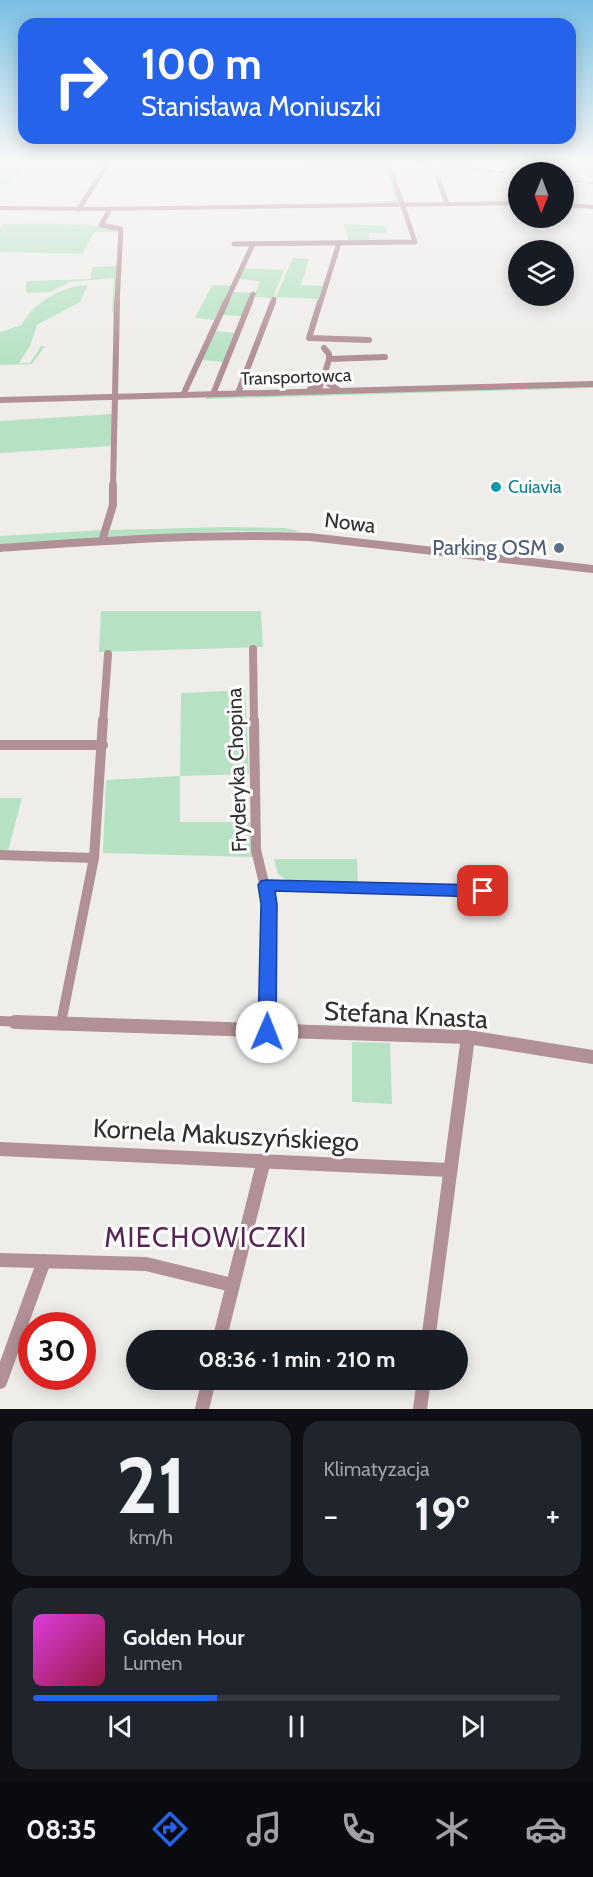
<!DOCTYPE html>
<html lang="pl">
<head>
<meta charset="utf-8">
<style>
	:root { --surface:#171b24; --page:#20242c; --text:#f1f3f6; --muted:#9ea1a6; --line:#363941; --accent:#2563eb }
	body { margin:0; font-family:Cabin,sans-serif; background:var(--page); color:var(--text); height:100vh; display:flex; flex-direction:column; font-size:22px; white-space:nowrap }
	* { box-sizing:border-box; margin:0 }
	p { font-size:20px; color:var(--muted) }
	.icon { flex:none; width:33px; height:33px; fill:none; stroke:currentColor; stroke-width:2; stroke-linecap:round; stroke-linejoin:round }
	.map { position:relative; height:1409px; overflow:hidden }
	.panel { display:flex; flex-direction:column; gap:12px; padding:12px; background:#0d0f14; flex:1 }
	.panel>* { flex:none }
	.top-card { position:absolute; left:18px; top:18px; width:558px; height:126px; border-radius:18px; box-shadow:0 3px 15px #0003; background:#2563eb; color:#fff; overflow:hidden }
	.needle { width:39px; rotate:181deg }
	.tools { position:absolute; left:508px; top:162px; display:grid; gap:12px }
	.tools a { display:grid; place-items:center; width:66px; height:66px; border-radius:50%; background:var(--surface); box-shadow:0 3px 15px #0003; font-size:30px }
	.speed { position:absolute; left:18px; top:1312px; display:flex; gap:12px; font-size:30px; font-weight:700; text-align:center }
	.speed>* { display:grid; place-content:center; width:78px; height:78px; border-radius:50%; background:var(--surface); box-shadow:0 3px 15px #0003; line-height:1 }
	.speed .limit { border:9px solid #d22; background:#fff; color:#111 }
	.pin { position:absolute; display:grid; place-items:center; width:51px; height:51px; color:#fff; margin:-26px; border-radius:12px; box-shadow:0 3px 9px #0006 }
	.me { position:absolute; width:66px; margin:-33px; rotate:1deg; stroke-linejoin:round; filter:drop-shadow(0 0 4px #0008) }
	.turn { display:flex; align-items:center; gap:21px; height:126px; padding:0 24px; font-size:27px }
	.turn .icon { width:78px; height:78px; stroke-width:2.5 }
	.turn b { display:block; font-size:42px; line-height:51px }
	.big { font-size:45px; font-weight:700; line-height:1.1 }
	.panel .tile { flex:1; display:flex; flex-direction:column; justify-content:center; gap:9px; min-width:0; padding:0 21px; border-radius:18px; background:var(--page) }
	.panel .dial { align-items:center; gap:0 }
	.dial b { font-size:78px; line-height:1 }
	.song { display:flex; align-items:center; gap:18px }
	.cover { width:72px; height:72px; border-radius:9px; background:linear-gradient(135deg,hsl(300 70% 55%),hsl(340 70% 35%)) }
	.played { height:6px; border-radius:3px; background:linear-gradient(90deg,var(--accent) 35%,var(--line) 35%) }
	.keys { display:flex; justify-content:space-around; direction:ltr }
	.heat { display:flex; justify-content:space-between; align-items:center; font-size:33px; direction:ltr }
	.panel .tiles { flex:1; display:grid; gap:12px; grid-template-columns:1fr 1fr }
	.tile:last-child { grid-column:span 2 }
	.trip { position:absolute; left:126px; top:1330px; width:342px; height:60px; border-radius:30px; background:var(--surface); box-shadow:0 3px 15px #0003; font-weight:700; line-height:60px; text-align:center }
	.tabs { display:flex; height:96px; justify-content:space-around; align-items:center; background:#090b0e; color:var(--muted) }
	.tabs .icon { width:42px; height:42px }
	.tabs .selected { color:var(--accent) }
	.tabs b { font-size:27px; color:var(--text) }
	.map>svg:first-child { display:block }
	.green { fill:#b6e2c3 }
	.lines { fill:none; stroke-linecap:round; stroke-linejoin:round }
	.minor-far4 { stroke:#b19096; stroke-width:5 }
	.minor-far3 { stroke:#b19096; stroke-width:6 }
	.minor-far2 { stroke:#b19096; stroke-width:8 }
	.minor-far1 { stroke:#b19096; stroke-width:10 }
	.minor { stroke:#b19096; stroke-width:14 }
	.tertiary { fill:#b19096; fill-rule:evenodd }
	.rail { stroke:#838280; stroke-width:1.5; stroke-dasharray:6 6; stroke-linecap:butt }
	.route { fill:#2563eb; stroke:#184099; stroke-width:1.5 }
	.culture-dot { fill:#0f9aa8; stroke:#fff; stroke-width:2 }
	.service-dot { fill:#5c6f8a; stroke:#fff; stroke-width:2 }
	.labels { text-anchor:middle; stroke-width:6; stroke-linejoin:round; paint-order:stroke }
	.far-street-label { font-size:18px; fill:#31302f; stroke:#fff }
	.far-culture-label { font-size:18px; fill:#0d838f; stroke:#fff; text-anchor:start }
	.street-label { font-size:21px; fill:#31302f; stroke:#fff }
	.service-label { font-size:21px; fill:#4e5e75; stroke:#fff; text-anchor:end }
	.near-street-label { font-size:26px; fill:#31302f; stroke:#fff }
	.near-neighbourhood-label { font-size:27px; letter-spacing:1.5px; fill:#582555; stroke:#fff }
</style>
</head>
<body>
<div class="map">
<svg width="593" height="1409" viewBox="0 0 593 1409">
	<rect width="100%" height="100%" fill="#efedea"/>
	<g class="green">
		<path d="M302,161h84l13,42h-39l35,-3 -9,-33 -84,-1z"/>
		<path d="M26,162l-18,22 -8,-1v-20z"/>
		<path d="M3,224c20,0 103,-3 114,8h-23l-12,22 -82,-2v-23z"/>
		<path d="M344,224l41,2 2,7h-19l1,8 -20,1z"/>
		<path d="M293,258l16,1 -8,26 22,1 -4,13 -43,-2z"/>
		<path d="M117,266l-2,49 -3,-4 2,-33 -44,4 -20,10 -24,1v-12l65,-2 1,-12z"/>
		<path d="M243,268l41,2 -11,28 -19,-1 6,-16 -22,-2z"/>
		<path d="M88,285l-8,17 -43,23 -7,21 -11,17h11l11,-17h4l-13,18 -32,1v-33l22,-7c11,-23 41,-39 66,-40z"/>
		<path d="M212,285l19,1 -17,34 -19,-2z"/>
		<path d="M233,292l19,1 -10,23 -21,-1z"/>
		<path d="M214,331l21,2 -12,29 -22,-2z"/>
		<path d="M593,385v3l-387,11v-3z"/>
		<path d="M112,414v32l-112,7v-32z"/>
		<path d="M226,527l59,1 17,4 -74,-1 -121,7 3,-8z"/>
		<path d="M102,530l-2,9 -100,7v-10z"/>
		<path d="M101,611h160l2,36 -164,5z"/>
		<path d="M245,690l4,84 -69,2v46h70l3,35 -150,-4 3,-73 74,-4 1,-83z"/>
		<path d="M0,798h22l-14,53h-8z"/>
		<path d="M274,859h83l1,25 -70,-3 -10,-7z"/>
		<path d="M352,1042l38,1 2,61 -40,-2z"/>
	</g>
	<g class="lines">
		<g class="minor-far4">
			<path d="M549,161l3,11"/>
			<path d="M438,179l9,25"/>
			<path d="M79,209l30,-48"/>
			<path d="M110,209l-9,16 20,4 -4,75"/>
			<path d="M234,244l181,-2 -27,-80"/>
			<path d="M225,304l28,-60"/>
			<path d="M249,304l4,-10"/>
			<path d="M272,304l2,-5"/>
			<path d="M320,304l19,-61"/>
		</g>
		<g class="minor-far3">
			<path d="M320,302l-11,36 60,2"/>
			<path d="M324,348l5,6v5l56,-2"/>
			<path d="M323,380l6,-21"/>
			<path d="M310,389l10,-3 3,-6 14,9"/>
			<path d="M238,393l35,-91"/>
			<path d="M213,394l37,-92"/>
			<path d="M183,395l43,-93"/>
			<path d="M0,400l593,-16"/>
			<path d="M113,487l4,-185"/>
		</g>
		<g class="minor-far2">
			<path d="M102,541l11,-36v-20"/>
			<path d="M0,548c103,-7 206,-15 310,-11l283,32"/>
			<path d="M253,649l1,73"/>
			<path d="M103,722l5,-68"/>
		</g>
		<g class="minor-far1">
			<path d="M254,720l2,130 13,54 -2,119"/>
			<path d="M0,745h103"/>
			<path d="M0,855l94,3"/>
			<path d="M266,885l217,6"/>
			<path d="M0,1021l59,2"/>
			<path d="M61,1023l33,-165 9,-138"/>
		</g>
		<g class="minor">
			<path d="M15,1022l453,15 125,20"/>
			<path d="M267,1031v-9"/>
			<path d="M0,1149l449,21"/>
			<path d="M0,1260l146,4 86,21"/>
			<path d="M219,1341l45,-181"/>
			<path d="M428,1341l40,-304"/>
			<path d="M0,1382l44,-121"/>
			<path d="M202,1409l7,-29"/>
			<path d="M420,1409l4,-29"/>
		</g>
		<g class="tertiary">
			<path d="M519,201v4l-420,6 -99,-1v-4l99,1z"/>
			<path d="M564,203l29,2v4l-29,-2z"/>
		</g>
		<g class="rail">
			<path d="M404,161l115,13"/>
			<path d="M564,180l29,3"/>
		</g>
	</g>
	<linearGradient id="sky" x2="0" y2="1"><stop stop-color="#79bfe4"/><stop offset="0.45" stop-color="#f8f7f6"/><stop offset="1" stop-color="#f8f7f6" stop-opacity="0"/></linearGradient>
	<rect width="593" height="358" fill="url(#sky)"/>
	<path class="route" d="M266,880l217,5 6,2 2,4 -2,4 -6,2 -208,-6 2,13 -1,128 -3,5 -6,2 -6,-2 -3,-5 3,-128 -3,-19 3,-4z"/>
	<circle class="culture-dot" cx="496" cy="487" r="6"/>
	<circle class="service-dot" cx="559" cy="548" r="6"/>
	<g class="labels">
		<g class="far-street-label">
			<text transform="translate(296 377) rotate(-2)" y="6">Transportowca</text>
		</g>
		<g class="far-culture-label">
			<text x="508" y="493">Cuiavia</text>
		</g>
		<g class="street-label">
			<text transform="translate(350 523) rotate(7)" y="7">Nowa</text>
			<text transform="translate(237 770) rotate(-92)" y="7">Fryderyka Chopina</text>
		</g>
		<g class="service-label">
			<text x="547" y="555">Parking OSM</text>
		</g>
		<g class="near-street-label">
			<text transform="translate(406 1015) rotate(3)" y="9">Stefana Knasta</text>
			<text transform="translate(226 1135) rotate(3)" y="9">Kornela Makuszyńskiego</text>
		</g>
		<g class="near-neighbourhood-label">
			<text x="206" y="1247">MIECHOWICZKI</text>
		</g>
	</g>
</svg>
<div class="tools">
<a><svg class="needle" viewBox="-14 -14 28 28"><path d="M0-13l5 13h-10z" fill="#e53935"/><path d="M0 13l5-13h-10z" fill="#9ea1a6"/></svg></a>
<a><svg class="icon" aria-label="layers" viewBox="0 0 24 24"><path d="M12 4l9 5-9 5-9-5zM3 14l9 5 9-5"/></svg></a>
</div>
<div class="speed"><div class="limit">30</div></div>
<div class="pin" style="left:483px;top:891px;background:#d93025"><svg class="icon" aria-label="arrive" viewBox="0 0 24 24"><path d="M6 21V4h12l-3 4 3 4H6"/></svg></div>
<svg class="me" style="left:267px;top:1032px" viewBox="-20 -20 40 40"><circle r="19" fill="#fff"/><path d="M0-13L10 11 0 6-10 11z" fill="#2563eb"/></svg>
<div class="trip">08:36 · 1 min · 210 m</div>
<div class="top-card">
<div class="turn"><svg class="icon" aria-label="right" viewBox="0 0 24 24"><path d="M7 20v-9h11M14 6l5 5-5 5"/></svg><div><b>100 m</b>Stanisława Moniuszki</div></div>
</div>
</div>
<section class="panel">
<div class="tiles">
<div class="tile dial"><b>21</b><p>km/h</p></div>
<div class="tile"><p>Klimatyzacja</p>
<div class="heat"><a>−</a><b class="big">19°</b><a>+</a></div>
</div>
<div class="tile">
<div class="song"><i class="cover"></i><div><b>Golden Hour</b><p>Lumen</p></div></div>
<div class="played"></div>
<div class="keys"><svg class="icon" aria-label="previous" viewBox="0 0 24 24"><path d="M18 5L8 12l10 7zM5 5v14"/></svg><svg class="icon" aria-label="pause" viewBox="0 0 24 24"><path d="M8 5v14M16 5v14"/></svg><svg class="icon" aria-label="next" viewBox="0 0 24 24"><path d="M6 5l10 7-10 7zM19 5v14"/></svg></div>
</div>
</div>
</section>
<nav class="tabs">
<b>08:35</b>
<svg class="icon selected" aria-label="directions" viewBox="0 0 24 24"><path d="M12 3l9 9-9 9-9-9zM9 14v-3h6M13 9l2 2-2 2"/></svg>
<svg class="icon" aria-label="music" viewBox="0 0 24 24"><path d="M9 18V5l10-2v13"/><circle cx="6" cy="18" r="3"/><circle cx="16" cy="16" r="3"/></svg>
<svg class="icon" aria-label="phone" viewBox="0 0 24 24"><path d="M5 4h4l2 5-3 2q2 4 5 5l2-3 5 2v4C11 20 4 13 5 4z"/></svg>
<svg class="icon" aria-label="climate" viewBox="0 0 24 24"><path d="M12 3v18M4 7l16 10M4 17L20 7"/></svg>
<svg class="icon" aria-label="car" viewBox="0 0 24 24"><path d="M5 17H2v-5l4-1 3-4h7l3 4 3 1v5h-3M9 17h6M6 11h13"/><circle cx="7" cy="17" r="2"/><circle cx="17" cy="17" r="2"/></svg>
</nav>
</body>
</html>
